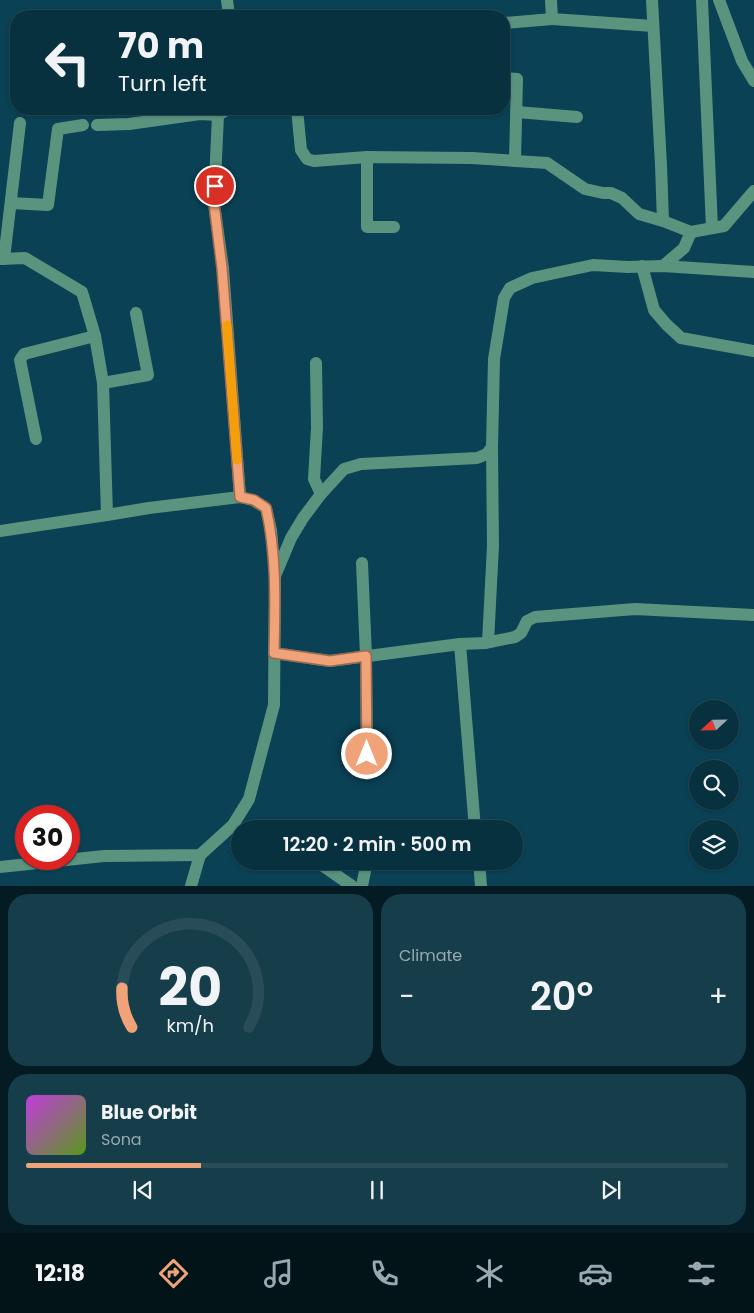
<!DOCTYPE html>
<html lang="en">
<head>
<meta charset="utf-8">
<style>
	:root { --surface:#08313f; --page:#163d4a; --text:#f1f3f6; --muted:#98a9b0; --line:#294c59; --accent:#f0a279 }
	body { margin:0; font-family:Poppins,sans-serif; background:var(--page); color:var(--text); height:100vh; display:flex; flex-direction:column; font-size:19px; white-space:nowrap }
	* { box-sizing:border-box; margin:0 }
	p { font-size:16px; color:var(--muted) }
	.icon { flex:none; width:28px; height:28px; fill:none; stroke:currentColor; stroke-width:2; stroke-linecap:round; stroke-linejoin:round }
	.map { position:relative; height:886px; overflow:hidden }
	.panel { display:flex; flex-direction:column; gap:8px; padding:8px; background:#041b23; flex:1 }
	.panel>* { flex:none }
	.banner { position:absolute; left:10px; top:10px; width:500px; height:105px; border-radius:20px; box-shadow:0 1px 4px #0004,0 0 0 1px var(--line); background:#08313f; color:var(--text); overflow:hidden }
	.needle { width:32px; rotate:248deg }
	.fabs { position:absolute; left:689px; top:700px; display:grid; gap:10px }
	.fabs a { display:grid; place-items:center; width:50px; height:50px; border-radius:50%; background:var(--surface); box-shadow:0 1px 4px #0004,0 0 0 1px var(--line); font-size:25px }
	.speed { position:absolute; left:15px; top:805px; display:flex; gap:10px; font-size:25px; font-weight:700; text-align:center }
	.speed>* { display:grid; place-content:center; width:65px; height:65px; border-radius:50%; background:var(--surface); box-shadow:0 1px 4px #0004,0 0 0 1px var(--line); line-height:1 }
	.speed .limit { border:8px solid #d22; background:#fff; color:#111 }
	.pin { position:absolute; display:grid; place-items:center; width:42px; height:42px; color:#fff; margin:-21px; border:2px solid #fff; border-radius:50%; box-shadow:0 1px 5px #0007 }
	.me { position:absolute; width:55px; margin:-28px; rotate:0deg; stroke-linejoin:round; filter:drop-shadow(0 0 4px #0008) }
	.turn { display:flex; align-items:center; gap:18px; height:105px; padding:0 25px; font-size:22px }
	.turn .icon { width:65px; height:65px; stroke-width:2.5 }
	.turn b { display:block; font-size:35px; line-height:42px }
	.big { font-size:38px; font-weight:600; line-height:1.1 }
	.panel .card { flex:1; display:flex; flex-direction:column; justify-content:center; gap:8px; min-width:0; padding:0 18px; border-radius:20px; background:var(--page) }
	.panel .dial { align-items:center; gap:0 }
	.dial svg { height:130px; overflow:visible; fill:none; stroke:var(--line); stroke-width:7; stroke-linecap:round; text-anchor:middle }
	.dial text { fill:var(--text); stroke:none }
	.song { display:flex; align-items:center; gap:15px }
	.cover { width:60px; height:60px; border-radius:8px; background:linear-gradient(135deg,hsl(290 70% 55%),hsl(90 70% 35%)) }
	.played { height:5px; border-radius:2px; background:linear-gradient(90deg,var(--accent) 25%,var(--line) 25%) }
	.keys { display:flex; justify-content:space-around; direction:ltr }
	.heat { display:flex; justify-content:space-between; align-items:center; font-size:28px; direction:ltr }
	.panel .tiles { flex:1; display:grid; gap:8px; grid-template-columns:1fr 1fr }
	.card:last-child { grid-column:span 2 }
	.trip { position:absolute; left:231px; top:820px; width:292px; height:50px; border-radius:25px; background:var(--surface); box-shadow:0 1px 4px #0004,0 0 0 1px var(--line); font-weight:600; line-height:50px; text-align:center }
	.dock { display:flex; height:80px; justify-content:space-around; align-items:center; background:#031419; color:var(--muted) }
	.dock .icon { width:35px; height:35px }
	.dock .selected { color:var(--accent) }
	.dock b { font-size:22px; color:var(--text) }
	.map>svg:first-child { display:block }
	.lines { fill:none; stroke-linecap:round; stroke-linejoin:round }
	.minor { stroke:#5b947e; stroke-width:12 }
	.route-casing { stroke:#9c694f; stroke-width:12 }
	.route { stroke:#f0a279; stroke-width:9 }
	.slow { stroke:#f59e0b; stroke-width:9 }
</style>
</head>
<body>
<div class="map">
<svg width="754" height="886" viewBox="0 0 754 886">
	<rect width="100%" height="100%" fill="#0a4154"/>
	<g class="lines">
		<g class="minor">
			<path d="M227,0l2,16"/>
			<path d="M551,0l1,19 101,7"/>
			<path d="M652,0l9,165 2,56 28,11 -7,16 -21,18"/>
			<path d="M702,0l10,228"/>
			<path d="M719,0l23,61 12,20"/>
			<path d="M504,23l48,-4"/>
			<path d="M504,78l13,1 -2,81"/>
			<path d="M228,109l-10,6 -4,89 9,64 17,229 13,3 13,8 5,22 4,44"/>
			<path d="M297,109l4,41 6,9 7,2 53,-4 105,1 75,5 38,26 18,4h8l11,5 17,16 24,7"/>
			<path d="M517,112l60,5"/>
			<path d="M97,125l32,-1 71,-10 18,1"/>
			<path d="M367,157v70h27"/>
			<path d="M11,203l37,2 10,-76 25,-4"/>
			<path d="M691,232l33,-6 30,-35"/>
			<path d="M0,259l25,-1 57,34 13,44 8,47 4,132 42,-7 91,-11"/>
			<path d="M4,259l16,-136"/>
			<path d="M642,266l12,44 12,14 15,14 73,13"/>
			<path d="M316,363l1,65 -3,51 7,15"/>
			<path d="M103,383l45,-8 -12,-62"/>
			<path d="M36,439l-16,-79 4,-6 71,-18"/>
			<path d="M0,531l107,-16"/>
			<path d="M362,563l4,93 1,118"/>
			<path d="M488,642l5,-96 -1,-99"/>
			<path d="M460,644l15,185"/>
			<path d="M274,653l56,8 130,-17 25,-1 30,-6 6,-4 6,-12 8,-4 100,-8 119,6"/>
			<path d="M316,861l36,25"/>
			<path d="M479,861l2,25"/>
			<path d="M0,867l104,-11 96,-1 33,-30 16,-26 25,-94 1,-129 16,-38 12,-20 18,-24 23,-25 17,-5 116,-6 10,-4 5,-7 2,-88 10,-61 6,-10 22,-10 61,-13 35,2 35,-1 91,6"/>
			<path d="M191,886l9,-31"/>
			<path d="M362,886l5,-25"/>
		</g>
	</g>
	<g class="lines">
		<defs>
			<path id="route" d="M215,186l-1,18 8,64 18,229 14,3 12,8c11,48 9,97 8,145l56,8 36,-5 1,98"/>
		</defs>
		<use href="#route" class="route-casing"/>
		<use href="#route" class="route"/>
		<path class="slow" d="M227,325l10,135"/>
	</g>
</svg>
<div class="fabs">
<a><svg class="needle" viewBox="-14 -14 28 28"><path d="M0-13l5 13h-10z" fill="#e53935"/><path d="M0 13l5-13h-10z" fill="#98a9b0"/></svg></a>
<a><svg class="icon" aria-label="search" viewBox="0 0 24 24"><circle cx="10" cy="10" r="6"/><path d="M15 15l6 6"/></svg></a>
<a><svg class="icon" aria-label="layers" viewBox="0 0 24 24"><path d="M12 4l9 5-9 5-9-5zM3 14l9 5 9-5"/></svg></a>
</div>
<div class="speed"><div class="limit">30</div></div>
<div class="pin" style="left:215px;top:186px;background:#d93025"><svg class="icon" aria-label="arrive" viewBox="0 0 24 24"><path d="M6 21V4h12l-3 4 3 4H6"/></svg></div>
<svg class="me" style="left:367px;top:754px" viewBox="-20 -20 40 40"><circle r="17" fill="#f0a279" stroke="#fff" stroke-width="3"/><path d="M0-11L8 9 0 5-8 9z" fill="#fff"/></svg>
<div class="trip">12:20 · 2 min · 500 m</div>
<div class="banner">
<div class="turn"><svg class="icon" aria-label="left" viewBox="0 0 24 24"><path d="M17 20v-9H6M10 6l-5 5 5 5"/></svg><div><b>70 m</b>Turn left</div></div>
</div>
</div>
<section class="panel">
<div class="tiles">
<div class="card dial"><svg viewBox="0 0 100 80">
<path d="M14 69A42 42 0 1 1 86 69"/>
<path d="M14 69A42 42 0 0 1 8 45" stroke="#f0a279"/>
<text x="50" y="56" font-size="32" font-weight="700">20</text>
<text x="50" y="72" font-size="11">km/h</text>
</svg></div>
<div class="card"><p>Climate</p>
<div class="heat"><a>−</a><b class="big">20°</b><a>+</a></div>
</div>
<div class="card">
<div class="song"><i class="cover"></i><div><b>Blue Orbit</b><p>Sona</p></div></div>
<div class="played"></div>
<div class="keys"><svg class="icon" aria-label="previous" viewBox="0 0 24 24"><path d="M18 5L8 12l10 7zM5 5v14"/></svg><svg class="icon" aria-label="pause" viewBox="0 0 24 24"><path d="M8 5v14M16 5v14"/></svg><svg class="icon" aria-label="next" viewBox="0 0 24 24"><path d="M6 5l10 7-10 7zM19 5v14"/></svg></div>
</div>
</div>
</section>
<nav class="dock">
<b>12:18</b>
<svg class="icon selected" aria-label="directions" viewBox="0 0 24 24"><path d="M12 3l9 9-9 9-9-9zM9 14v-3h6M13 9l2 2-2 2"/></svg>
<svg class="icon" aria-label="music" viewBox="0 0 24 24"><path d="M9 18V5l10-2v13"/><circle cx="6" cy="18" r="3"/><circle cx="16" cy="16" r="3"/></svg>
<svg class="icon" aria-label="phone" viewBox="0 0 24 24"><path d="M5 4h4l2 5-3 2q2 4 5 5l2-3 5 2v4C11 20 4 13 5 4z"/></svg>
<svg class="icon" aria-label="climate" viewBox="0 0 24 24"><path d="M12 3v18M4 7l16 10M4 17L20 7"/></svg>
<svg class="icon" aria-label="car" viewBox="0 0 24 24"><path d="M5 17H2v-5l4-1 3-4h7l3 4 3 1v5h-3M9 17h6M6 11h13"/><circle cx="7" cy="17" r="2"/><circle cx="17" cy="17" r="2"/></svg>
<svg class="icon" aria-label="filters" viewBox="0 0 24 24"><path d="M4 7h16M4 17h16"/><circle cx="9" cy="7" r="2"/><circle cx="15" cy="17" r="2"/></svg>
</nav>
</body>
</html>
